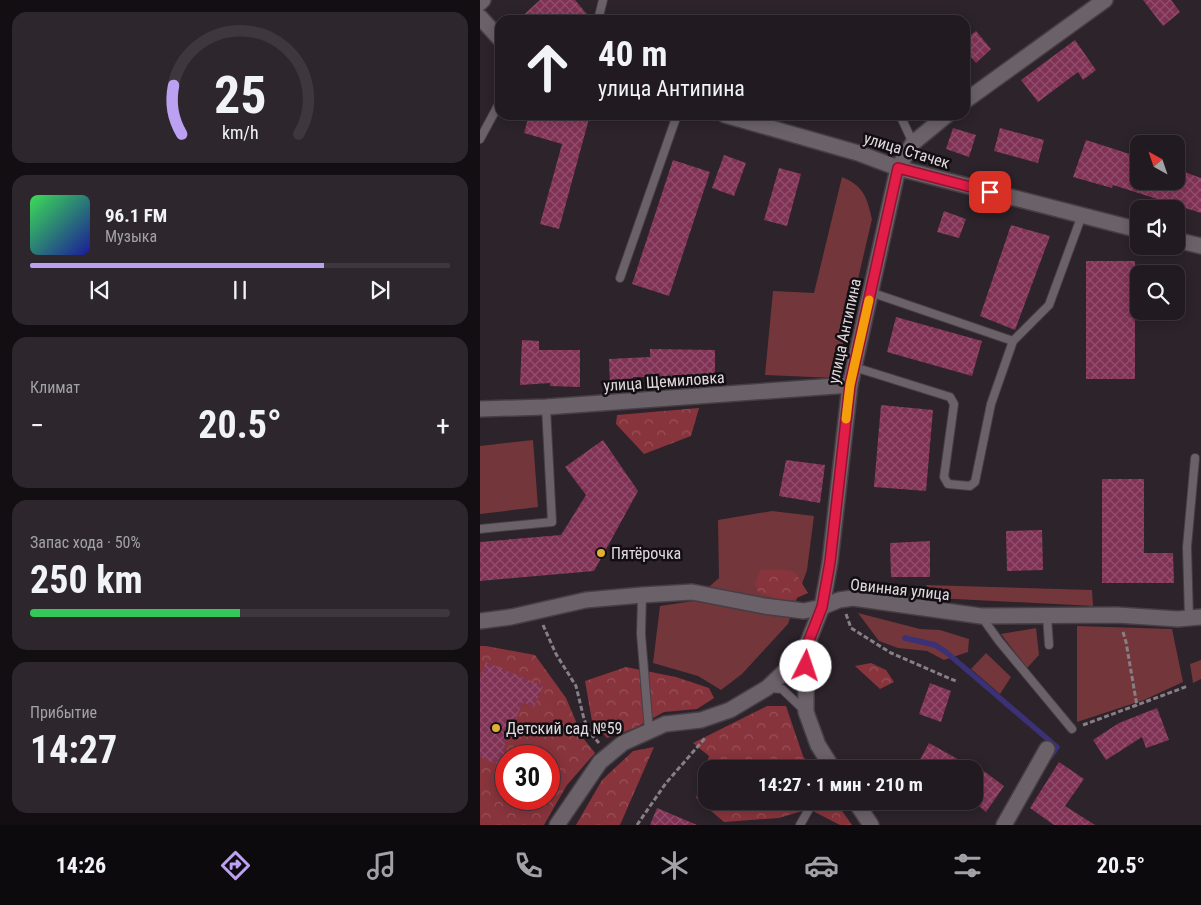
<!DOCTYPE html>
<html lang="ru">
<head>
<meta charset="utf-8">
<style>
	:root { --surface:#211a20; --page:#2d272d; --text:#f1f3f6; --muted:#a2a1a5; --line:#3e383e; --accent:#bca0f2 }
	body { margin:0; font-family:"Roboto Condensed",sans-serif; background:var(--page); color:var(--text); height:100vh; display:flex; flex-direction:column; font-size:19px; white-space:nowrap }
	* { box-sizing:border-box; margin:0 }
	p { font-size:16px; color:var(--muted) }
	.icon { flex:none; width:28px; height:28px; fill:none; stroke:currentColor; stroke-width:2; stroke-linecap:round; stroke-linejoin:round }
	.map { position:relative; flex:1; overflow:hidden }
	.details { display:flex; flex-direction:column; gap:12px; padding:12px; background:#120e12; width:480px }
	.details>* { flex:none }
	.banner { position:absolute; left:15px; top:15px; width:475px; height:105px; border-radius:15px; box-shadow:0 2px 12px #0003,0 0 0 1px var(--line); background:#211a20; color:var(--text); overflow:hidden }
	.needle { width:32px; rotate:320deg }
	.tools { position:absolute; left:650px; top:135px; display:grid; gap:10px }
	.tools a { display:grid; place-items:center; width:55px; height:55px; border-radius:10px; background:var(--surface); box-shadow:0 2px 12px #0003,0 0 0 1px var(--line); font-size:25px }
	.speed { position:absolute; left:15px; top:745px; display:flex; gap:10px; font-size:25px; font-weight:700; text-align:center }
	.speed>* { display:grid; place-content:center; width:65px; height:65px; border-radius:50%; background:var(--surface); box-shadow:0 2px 12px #0003,0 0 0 1px var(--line); line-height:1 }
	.speed .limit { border:8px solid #d22; background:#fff; color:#111 }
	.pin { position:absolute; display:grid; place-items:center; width:42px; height:42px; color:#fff; margin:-21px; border-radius:10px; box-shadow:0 2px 8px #0006 }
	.me { position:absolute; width:55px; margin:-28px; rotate:4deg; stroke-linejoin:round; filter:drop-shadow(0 0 4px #0008) }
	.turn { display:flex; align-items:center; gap:18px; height:105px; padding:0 20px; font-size:22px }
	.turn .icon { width:65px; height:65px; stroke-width:2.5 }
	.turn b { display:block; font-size:35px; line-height:42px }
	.big { font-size:38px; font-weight:700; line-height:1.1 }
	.details .tile { flex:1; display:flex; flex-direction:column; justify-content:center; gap:8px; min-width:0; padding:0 18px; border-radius:15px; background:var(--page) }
	.details .dial { align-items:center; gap:0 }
	.dial svg { height:130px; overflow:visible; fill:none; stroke:var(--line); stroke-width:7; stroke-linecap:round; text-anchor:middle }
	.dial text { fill:var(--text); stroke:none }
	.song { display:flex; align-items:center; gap:15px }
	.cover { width:60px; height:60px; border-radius:8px; background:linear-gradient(135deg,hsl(130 70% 55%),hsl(240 70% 35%)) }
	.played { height:5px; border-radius:2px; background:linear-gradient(90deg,var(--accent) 70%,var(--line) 70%) }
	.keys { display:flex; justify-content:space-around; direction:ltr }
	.heat { display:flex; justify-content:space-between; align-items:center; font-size:28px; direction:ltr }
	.charge { height:8px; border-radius:4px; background:linear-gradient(90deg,#34c759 50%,var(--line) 0) }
	.trip { position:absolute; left:218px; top:760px; width:285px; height:50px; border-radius:15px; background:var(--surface); box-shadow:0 2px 12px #0003,0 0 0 1px var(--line); font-weight:700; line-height:50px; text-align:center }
	.tab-bar { display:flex; height:80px; justify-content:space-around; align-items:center; background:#0d0a0d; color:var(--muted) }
	.tab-bar .icon { width:35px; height:35px }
	.tab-bar .selected { color:var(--accent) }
	.tab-bar b { font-size:22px; color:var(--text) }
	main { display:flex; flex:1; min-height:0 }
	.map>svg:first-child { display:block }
	.grass { fill:#73363a }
	.forest { fill:url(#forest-crowns); fill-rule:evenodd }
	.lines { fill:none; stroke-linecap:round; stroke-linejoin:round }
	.stream { stroke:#3b3176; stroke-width:5.5 }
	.building { fill:url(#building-cross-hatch) }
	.lane-casing { stroke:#463e44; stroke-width:10 }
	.street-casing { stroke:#463e44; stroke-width:18 }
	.secondary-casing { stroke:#463e44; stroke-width:18 }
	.path { stroke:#867f85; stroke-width:3; stroke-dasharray:5 2.5; stroke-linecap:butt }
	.lane { stroke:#6b6169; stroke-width:8 }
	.street { stroke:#6b6169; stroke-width:15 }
	.secondary { stroke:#6b6169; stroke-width:15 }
	.route-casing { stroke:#92132f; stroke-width:12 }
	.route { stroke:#e11d48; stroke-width:9 }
	.slow { stroke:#f59e0b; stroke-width:9 }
	.poi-dot { fill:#e0b034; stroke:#120e11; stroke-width:2 }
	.labels { text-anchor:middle; stroke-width:5; stroke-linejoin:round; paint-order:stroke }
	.street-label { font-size:16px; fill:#e0dadf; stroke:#120e11 }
	.poi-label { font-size:16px; fill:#e0dadf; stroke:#120e11; text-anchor:start }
</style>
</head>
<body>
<main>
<section class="details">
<div class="tile dial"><svg viewBox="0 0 100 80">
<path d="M14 69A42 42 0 1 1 86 69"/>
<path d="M14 69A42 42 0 0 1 9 39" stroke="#bca0f2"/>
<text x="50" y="56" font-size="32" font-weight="700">25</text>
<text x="50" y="72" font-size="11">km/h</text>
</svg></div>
<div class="tile">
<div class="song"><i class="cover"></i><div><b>96.1 FM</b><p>Музыка</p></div></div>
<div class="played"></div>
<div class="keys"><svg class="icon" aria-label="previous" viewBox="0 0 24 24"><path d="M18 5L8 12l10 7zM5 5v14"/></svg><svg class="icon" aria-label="pause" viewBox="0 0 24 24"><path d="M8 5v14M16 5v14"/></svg><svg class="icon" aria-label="next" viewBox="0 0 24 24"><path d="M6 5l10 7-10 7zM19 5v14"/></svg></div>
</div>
<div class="tile"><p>Климат</p>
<div class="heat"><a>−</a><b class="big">20.5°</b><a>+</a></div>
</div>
<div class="tile"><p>Запас хода · 50%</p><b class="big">250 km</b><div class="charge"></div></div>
<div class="tile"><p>Прибытие</p><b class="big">14:27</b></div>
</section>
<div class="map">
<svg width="721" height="825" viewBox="0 0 721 825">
	<defs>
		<pattern id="forest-crowns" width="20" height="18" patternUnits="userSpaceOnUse" patternTransform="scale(1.25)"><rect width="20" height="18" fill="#88343c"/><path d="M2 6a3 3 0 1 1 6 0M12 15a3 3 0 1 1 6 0" fill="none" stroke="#985158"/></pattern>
		<pattern id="building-cross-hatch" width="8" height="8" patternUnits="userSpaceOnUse" patternTransform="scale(1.25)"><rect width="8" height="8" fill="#803255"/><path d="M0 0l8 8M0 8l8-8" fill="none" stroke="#924f6d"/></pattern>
	</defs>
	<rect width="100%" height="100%" fill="#2c232b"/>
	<g class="grass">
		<path d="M362,177c22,9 25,21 30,42l-37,159 -70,-3 8,-84 41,2z"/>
		<path d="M53,440l5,67 -58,7v-68z"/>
		<path d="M292,511l42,5 -7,54 -19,54 -46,50 -21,16 -23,-14 -45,-13 7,-57 33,-5 26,-23 -1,-58z"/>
		<path d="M446,585l166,5 1,16 -157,-8z"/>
		<path d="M378,613l62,16 20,1 29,9 -1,13 -24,8 -17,-9 -29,-3 -19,-7z"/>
		<path d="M597,626l95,3 11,53 -39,18 -67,22z"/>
		<path d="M556,628l3,27 -12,13 -26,-34z"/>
		<path d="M506,653l25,24 -11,17 -29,-25z"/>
		<path d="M721,660v19l-8,4 -3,-19z"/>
	</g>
	<g class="forest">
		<path d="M219,408l-8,28 -47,18 -28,-30 1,-9z"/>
		<path d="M281,570h25l9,2 13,21 -21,9 -29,-10 -3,-9z"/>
		<path d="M0,646h6l49,9 31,43 17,40 12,15 -28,32 -23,40h-64zM26,756h43v43h-43z"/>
		<path d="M391,663l15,7 8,12 -14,7 -25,-23z"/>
		<path d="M146,667l50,10 33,11 5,10 -17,11 -33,3 -29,16 -28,10 -15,-17 -7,-40z"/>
		<path d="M287,706h19l17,50 9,13h-106v32h129l17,24h-12l-31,-16 -30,9 -55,4 -28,-24 13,-42 -16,-13z"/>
		<path d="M174,747l-34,78h-44l26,-45 31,-29z"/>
	</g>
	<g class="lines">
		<path class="stream" d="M425,638l30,7 11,7 111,95 -6,9"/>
	</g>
	<g class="building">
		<path d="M60,0h35l17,20h-74z"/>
		<path d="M663,0h28l9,12 -17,14z"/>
		<path d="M496,31l15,18 -15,14 -11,-13v-10z"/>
		<path d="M595,40l21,30 -13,10 -5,-8 -40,30 -17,-22z"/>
		<path d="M49,115h61l-31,114 -19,-5 22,-80 -38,-11z"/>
		<path d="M473,128l23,7 -7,22 -23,-8z"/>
		<path d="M520,128l44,12 -6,23 -44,-12z"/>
		<path d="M606,140l53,17v24h37v-12l25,9v35l-88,-28 -1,3 -39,-11z"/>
		<path d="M244,155l22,8 -12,33 -22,-8z"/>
		<path d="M193,160l37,12 -41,124 -37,-12z"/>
		<path d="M299,168l22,6 -14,52 -23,-6z"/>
		<path d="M464,211l22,8 -7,19 -22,-6z"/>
		<path d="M531,225l39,11 -35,94 -35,-14z"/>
		<rect x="606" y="261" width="49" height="118"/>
		<path d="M416,317l86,24 -10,35 -85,-24z"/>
		<path d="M42,340l17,1v9h41v37l-30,-1v-3l-30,2z"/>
		<path d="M170,349l65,1v27l-41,-2v2h-41l1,8 -24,1 -1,-27 41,-2z"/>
		<path d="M401,405l52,5 -7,81 -52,-4z"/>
		<path d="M123,440l35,51 -44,80 -114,10v-39l81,-7 25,-40 -21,-28z"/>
		<path d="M306,460l39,5 -5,38 -41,-7z"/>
		<path d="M622,479h42v74h29l1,30h-72z"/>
		<path d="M562,530l1,40 -36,1 -1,-40z"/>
		<path d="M450,541v36h-39l-1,-34z"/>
		<path d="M6,662l57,24 -9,21 -11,-5 -20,47 7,3 -2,4h-2l-2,11 -24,-10v-81z"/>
		<path d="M450,683l21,8 -10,31 -22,-8z"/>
		<path d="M677,708l12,32 -23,8 -4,-11 -36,23 -13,-20 26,-17z"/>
		<path d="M449,743l50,28 2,-2 23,17 -18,26 -12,-10v-33h-59z"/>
		<path d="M579,762l25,17 -19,27 30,19h-41l-24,-17z"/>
		<path d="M177,808l40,17h-47z"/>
	</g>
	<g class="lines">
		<defs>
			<g id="lane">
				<path d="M118,20l5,-20"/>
				<path d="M420,115l13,28"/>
				<path d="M0,139l20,-37"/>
				<path d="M140,278l57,-163"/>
				<path d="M390,292l143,49"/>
				<path d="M374,367l96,30 4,7 -10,73 4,7 22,2 5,-4 16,-78 22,-63 36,-36 33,-90"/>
				<path d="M0,529l72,-7 -6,-115"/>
				<path d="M162,595l-1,39 8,97"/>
				<path d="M501,616l18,25 73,88"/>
				<path d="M567,616l2,29"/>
				<path d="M709,618l-2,-71 8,-89"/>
				<path d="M287,688l15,1 22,21"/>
				<path d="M320,825l9,-16 8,-8"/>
			</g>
			<g id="street">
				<path d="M485,101l140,-101"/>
				<path d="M467,115l-34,28 -15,25 241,62"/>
				<path d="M696,240l25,6"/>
				<path d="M0,409l66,-2 304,-22"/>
				<path d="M0,621l31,-4 75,-17 56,-5 50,-3 72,14 40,5 18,-4 17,-7 14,-2 128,18 136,-1 61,4 23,-2"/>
				<path d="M326,647v65l12,33 15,24"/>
				<path d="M375,801l16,24"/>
				<path d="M524,825l43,-76"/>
			</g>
			<g id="secondary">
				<path d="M0,3l3,-3"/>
				<path d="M0,17l20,22"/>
				<path d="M77,825l43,-63 23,-19 42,-19 36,-4 29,-10 37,-22 33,-31 6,-10 16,-40 8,-45 20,-177 48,-217 -40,-15 -133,-38"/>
			</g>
		</defs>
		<use href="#lane" class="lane-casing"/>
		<use href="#street" class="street-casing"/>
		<use href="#secondary" class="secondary-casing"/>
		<g class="path">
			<path d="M366,614l5,14 40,25 67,29"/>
			<path d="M63,625l13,29 20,32 8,33 6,14 9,10"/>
			<path d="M643,632l3,10 11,64"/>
			<path d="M603,725l105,-39"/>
			<path d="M157,825l29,-42 40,-46"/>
		</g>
		<use href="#lane" class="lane"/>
		<use href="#street" class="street"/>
		<use href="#secondary" class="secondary"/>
	</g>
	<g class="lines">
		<defs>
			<path id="route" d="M326,666v-18l16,-41 8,-45 20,-177 48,-217 92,24"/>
		</defs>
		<use href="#route" class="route-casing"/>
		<use href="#route" class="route"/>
		<path class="slow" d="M366,419l4,-34 19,-85"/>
	</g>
	<g class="poi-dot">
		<circle cx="121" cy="553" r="5"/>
		<circle cx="16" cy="728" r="5"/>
	</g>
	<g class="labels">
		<g class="street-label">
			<text transform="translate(427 150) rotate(17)" y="6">улица Стачек</text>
			<text transform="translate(364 331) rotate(-78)" y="6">улица Антипина</text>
			<text transform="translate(184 381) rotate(-4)" y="6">улица Щемиловка</text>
			<text transform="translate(420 589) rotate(6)" y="6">Овинная улица</text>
		</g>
		<g class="poi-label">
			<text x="131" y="559">Пятёрочка</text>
			<text x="26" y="734">Детский сад №59</text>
		</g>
	</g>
</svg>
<div class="tools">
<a><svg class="needle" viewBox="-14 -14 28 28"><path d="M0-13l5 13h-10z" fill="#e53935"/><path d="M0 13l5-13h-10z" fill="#a2a1a5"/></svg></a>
<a><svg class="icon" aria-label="sound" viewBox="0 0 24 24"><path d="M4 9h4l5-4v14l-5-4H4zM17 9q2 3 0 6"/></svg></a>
<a><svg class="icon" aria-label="search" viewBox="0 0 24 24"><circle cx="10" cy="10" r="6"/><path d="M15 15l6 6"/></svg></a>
</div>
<div class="speed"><div class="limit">30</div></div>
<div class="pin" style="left:510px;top:192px;background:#d93025"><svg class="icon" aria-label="arrive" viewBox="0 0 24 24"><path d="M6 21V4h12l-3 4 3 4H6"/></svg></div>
<svg class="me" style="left:326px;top:666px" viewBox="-20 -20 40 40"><circle r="19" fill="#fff"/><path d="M0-13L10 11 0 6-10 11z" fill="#e11d48"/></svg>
<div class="trip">14:27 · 1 мин · 210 m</div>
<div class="banner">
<div class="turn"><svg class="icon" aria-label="ahead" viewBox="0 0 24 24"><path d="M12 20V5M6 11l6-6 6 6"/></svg><div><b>40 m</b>улица Антипина</div></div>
</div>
</div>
</main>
<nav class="tab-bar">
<b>14:26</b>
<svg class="icon selected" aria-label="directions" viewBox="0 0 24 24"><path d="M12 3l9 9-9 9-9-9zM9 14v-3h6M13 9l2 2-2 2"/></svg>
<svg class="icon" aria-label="music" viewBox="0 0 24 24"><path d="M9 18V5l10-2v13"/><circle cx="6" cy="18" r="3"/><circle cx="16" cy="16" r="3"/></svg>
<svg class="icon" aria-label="phone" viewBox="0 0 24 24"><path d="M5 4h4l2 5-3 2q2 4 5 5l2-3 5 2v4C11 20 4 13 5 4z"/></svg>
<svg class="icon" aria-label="climate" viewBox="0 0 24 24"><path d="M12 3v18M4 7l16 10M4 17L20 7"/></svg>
<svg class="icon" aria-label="car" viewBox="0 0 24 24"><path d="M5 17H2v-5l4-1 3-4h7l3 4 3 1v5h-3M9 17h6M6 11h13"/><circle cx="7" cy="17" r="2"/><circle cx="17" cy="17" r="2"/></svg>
<svg class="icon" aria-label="filters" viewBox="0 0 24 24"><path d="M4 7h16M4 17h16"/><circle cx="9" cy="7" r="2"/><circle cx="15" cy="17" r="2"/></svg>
<b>20.5°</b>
</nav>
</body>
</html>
